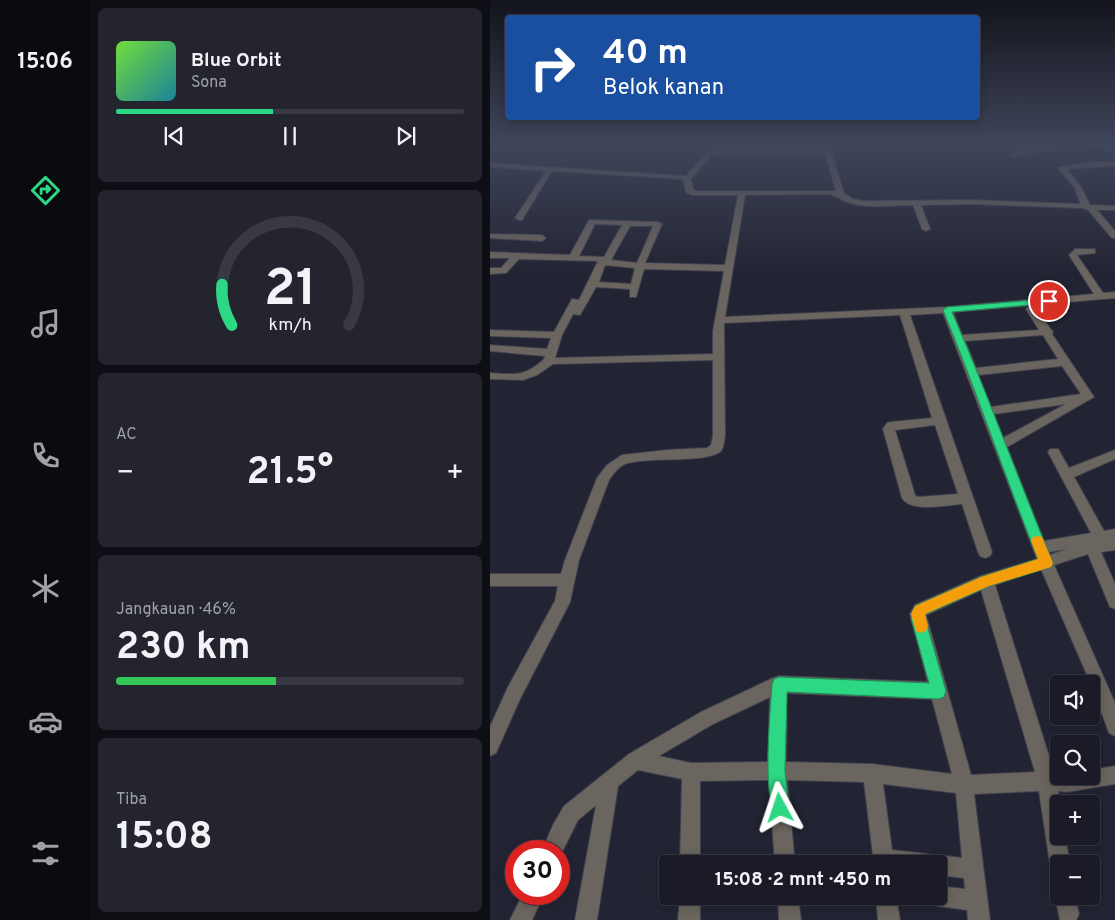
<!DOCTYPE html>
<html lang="id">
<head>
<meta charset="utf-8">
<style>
	:root { --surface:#1a1b26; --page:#23242e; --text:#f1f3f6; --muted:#9fa1a7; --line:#383943; --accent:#2dd884 }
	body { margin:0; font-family:Overpass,sans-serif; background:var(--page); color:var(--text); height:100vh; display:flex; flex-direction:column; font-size:19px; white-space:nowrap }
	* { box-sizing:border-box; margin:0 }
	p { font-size:16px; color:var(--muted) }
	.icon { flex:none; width:28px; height:28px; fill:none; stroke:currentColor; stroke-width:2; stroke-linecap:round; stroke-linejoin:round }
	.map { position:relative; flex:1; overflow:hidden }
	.side { display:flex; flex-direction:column; gap:8px; padding:8px; background:#0e0f15; width:400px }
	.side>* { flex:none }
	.banner { position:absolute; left:15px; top:15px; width:475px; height:105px; border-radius:5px; box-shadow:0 2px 12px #0003,0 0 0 1px var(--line); background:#1a4fa0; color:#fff; overflow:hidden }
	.buttons { position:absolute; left:560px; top:675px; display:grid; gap:10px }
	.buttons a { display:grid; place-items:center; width:50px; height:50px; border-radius:5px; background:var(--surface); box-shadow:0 2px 12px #0003,0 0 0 1px var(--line); font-size:25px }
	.speed { position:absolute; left:15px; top:840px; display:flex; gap:10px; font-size:25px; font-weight:700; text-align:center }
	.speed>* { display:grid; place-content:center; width:65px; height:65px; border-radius:50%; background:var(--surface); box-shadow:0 2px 12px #0003,0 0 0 1px var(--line); line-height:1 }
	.speed .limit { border:8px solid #d22; background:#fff; color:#111 }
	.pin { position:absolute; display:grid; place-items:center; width:42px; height:42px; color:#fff; margin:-21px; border:2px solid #fff; border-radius:50%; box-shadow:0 1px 5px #0007 }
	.me { position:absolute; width:55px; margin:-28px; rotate:355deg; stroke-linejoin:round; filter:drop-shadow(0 0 4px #0008) }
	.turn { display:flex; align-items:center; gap:18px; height:105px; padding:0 15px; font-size:22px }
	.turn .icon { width:65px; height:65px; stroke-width:2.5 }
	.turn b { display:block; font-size:35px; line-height:42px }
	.big { font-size:38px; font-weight:700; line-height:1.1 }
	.side .widget { flex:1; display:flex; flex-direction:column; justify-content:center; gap:8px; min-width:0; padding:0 18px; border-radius:8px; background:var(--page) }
	.side .dial { align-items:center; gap:0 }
	.dial svg { height:130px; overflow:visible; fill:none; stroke:var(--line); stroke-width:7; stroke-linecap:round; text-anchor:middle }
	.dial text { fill:var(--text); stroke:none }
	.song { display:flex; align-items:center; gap:15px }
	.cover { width:60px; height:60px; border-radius:8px; background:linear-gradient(135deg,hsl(100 70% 55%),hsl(190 70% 35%)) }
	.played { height:5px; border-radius:2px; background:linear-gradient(90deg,var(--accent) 45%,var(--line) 45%) }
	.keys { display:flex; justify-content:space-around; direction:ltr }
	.heat { display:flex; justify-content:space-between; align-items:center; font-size:28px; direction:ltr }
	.charge { height:8px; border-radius:4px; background:linear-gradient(90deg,#34c759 46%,var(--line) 0) }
	.trip { position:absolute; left:169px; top:855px; width:288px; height:50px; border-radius:5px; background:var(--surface); box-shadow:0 2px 12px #0003,0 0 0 1px var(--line); font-weight:700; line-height:50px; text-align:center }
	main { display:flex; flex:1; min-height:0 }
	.menu { display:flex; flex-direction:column; width:90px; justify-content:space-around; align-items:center; background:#0a0b0f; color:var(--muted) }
	.menu .icon { width:35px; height:35px }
	.menu .selected { color:var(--accent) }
	.menu b { font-size:22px; color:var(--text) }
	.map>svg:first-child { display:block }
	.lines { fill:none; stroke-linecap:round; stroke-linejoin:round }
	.minor-casing { stroke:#40414f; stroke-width:2 }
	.minor { fill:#6b655f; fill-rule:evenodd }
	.route { fill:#2dd884; stroke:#1d8c56 }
	.slow { fill:#f59e0b }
</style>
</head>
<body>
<main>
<nav class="menu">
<b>15:06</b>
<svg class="icon selected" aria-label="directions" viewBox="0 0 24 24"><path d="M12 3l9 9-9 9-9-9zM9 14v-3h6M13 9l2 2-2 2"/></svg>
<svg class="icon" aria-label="music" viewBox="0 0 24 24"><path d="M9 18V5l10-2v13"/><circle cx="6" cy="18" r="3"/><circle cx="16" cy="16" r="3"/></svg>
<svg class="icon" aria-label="phone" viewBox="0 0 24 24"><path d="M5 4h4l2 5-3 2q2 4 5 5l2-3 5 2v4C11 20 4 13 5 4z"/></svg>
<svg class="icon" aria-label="climate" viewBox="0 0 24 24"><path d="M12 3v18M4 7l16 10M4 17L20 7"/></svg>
<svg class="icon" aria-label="car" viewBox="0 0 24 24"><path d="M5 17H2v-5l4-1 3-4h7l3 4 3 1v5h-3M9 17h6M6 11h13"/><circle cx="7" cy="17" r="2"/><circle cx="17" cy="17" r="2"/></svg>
<svg class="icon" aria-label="filters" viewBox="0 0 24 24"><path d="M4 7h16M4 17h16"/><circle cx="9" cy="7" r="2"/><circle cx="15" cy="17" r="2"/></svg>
</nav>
<section class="side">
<div class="widget">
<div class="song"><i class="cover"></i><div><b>Blue Orbit</b><p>Sona</p></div></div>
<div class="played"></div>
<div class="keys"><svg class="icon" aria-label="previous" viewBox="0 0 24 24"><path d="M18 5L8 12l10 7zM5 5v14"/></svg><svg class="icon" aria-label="pause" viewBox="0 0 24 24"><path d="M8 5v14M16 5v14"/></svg><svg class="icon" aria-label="next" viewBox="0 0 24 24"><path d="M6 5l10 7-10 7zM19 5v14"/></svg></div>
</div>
<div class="widget dial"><svg viewBox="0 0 100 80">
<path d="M14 69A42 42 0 1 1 86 69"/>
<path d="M14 69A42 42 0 0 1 8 44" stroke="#2dd884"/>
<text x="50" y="56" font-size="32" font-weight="700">21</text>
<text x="50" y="72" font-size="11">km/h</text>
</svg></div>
<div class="widget"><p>AC</p>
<div class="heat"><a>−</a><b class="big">21.5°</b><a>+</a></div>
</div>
<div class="widget"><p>Jangkauan · 46%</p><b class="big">230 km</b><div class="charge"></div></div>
<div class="widget"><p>Tiba</p><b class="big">15:08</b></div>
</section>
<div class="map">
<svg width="625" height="920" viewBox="0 0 625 920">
	<rect width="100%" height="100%" fill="#232433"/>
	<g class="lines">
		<defs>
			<g id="minor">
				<path d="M333,144h6l15,49 9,6 10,2 108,-1 110,4 -7,-17 -16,-19 2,-1 34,-5h21v4l-48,3 14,18 9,18 25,1v4h-18l18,21v7h-3l-24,-28 -6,-2 -111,-4 -50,1 9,24 -4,2 -4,-2 -9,-24c-20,0 -44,4 -63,-2 -8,-2 -12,-7 -21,-9l-84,1 -20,122 222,-10 147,-13 -25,-39 6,-6h20v4l-18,2 26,38 12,-1v6l-162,14 9,23 77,-5 -13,-21 2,-2h6l19,25 -1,2 42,63 -87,50 37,94 47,-8 -43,-81 2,-3h8l11,19 46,-18v9l-41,18 30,54 11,-2v21l-14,2 14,32v25l-5,-2 -22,-53 -34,11 61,138v33l-6,-3 -18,-49 -50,-115 -46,16 59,187 5,1v3h32v-6l24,-4v18l-48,8 -9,-1 2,13 -1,32h6l5,28h-11v10l-6,-3 -3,-7 -11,-73 -65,3 16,126h-22l-1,-10 -29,-4 -7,-3 -3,-7h10v-10l27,3 -1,-11 -26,-3v-11h-64l-10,-82 -77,-2 8,84h-20l-6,-84 -69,1v83h-20l2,-85 -44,-9 -20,16 -21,134h-22l21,-115 -18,15 -19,38v-7h-17l11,-26 11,-19 65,-52 72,-42 72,-34 6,-2 149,6 -18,-68 5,-9 66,-29 56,-17 -94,-246 -33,2 82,237 -2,4 -5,2 -5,-2 -2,-4 -16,-48c-15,1 -51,9 -60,-6l-19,-69 4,-6 4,-1 41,-4 -32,-103 -176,8 1,113c-1,5 -1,11 -4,15 -15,13 -74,5 -96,13 -7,3 -12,10 -16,16l-30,80 -9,42 -50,97 -24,54 -6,3v-29l18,-40 47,-86 3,-15h-68v-12h71l4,-14 32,-82 10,-13 15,-10 45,-5 40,-2 4,-3 2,-9v-76l-160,4 -16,11 -14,5 -33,-1v-6c18,1 32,4 47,-8 5,-4 7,-4 8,-9l-55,-5v-6l57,4 4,-11 -61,-2v-6l64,2 18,-33 7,1 19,-39 -79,-2 -13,14 -16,1v-6h11l9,-10h-20v-6l80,3 19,-35 69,2 4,2 -17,39 80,2 13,-70h-46l-6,-3 -2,-11 -3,-2 -129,-8 -30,49h-3l-4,-2 31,-47 -56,-4v-4l196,13 23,-25 115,-2zM335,153l11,38h-140l-3,-2 -2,-10 20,-24zM105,224l27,1 -18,32 -25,-1zM140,226h23l-16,37 -26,-3zM115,265l30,3 -4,16 -32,-2zM154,269l80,2 -11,60v23l-158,4 7,-23 11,-21 7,1 16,-28 34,2v8h6zM553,335l15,24 -82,9 -11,-27zM572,366l19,28 -90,13 -13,-32zM576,404l-63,34 -9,-24zM445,425l23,69 -40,3 -3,-2 -20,-65zM577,549l-17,6 -1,-3zM491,590l54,182 -64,3 -45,-160zM297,693l145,6 20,75 -80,-10 -86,-2zM280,697l-2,65 -77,1 -32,-7 54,-32zM393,784l73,9 6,65 -24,-3 -4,2 -6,-3 -36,-4z"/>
				<path d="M576,144h13l-67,13 -3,-2 14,-5z"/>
				<path d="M592,144l33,1v4l-30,-3z"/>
				<path d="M0,234l52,1 4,3 -4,3 -52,-3z"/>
				<path d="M569,888v8h16l4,18 -3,6h-16l-5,-24z"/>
				<path d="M33,894h21l-12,26h-22z"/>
				<path d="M190,896h20v24h-22z"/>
				<path d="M288,896h20l3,24h-22z"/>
				<path d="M386,896h20l4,24h-22z"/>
			</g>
		</defs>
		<use href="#minor" class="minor-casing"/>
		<use href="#minor" class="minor"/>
	</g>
	<linearGradient id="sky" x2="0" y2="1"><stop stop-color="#13141c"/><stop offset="0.53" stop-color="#3f455b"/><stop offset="1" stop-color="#3f455b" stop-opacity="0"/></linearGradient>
	<rect width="625" height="272" fill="url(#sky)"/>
	<path class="route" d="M559,299l3,1v3l-100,9c36,83 66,167 101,251l-2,4 -62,19 -63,28 -1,4 21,73 -2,6 -6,2 -151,-7 -2,79 4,37 -3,6 -6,3 -6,-3c-11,-27 -4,-98 -2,-130l2,-5 5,-2 150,6 -18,-65 4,-12 66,-29 57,-18c-33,-82 -61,-167 -95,-249l4,-3z"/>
	<path class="slow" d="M548,536l4,1 11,26 -2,4 -62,19 -64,28 3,12 -2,5 -5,2 -5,-2 -5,-17 4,-8 66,-29 57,-18 -7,-18 2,-4z"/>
</svg>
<div class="buttons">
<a><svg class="icon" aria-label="sound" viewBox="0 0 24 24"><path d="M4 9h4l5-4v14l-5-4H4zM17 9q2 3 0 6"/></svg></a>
<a><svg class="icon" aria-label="search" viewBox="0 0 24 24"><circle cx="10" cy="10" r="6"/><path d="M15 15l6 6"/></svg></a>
<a>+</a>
<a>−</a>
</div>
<div class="speed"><div class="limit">30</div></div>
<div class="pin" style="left:559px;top:301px;background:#d93025"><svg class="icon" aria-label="arrive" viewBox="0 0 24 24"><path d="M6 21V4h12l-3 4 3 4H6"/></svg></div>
<svg class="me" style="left:290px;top:808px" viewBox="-20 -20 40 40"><path d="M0-17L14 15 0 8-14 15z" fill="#2dd884" stroke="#fff" stroke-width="4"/></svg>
<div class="trip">15:08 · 2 mnt · 450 m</div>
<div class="banner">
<div class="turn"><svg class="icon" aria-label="right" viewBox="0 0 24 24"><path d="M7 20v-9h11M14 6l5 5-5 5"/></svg><div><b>40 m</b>Belok kanan</div></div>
</div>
</div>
</main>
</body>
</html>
